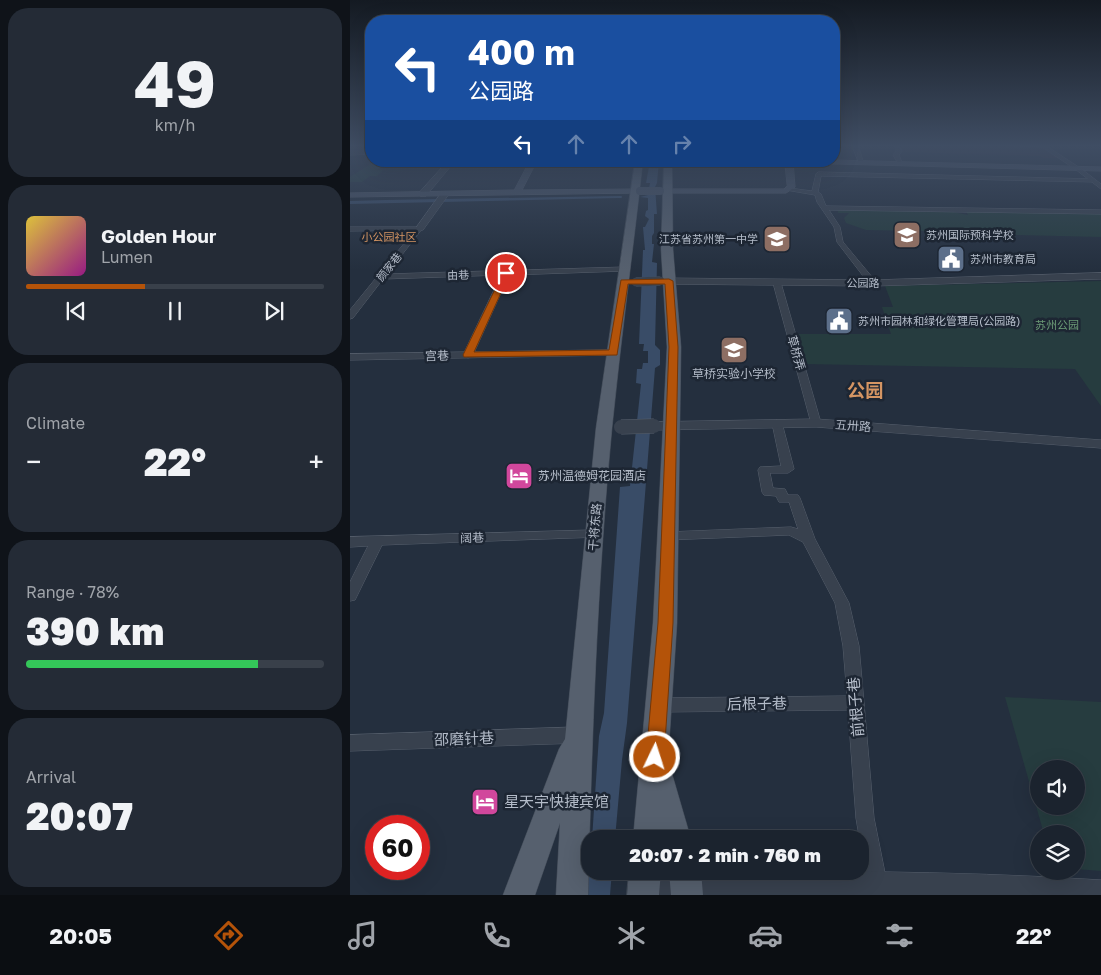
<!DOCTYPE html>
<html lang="en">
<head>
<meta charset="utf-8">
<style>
	:root { --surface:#1b232e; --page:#242b36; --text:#f1f3f6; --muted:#a0a4aa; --line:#39404a; --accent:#b45309 }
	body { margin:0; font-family:"Golos Text","Noto Sans SC",sans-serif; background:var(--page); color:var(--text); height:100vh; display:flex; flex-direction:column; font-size:19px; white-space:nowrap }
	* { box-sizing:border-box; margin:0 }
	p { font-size:16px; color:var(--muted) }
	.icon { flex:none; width:28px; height:28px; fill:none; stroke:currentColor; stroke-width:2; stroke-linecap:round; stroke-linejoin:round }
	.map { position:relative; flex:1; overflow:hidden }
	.sheet { display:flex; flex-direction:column; gap:8px; padding:8px; background:#0f1319; width:350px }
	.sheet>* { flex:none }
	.top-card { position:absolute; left:15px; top:15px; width:475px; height:152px; border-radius:20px; box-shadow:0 5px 20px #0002,0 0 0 1px var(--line); background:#1a4fa0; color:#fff; overflow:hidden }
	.controls { position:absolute; left:680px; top:760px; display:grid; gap:10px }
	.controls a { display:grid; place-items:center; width:55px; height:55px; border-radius:50%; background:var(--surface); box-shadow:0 5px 20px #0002,0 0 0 1px var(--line); font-size:25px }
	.speed { position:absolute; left:15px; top:815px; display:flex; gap:10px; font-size:25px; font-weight:700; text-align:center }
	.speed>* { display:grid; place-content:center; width:65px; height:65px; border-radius:50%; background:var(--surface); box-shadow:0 5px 20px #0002,0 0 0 1px var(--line); line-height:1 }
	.speed .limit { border:8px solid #d22; background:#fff; color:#111 }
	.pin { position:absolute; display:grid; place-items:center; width:42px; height:42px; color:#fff; margin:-21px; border:2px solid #fff; border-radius:50%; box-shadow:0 1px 5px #0007 }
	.me { position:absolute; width:55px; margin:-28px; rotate:4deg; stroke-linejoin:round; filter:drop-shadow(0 0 4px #0008) }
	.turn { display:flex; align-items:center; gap:18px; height:105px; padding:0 20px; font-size:22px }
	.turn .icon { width:65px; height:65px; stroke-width:2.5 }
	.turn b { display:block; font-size:35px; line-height:42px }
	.lanes { display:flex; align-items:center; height:48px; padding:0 20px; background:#0003; justify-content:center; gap:25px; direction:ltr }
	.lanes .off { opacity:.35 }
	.big { font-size:38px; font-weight:800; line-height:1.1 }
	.sheet .tile { flex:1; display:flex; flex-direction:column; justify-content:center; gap:8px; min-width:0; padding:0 18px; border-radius:20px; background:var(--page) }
	.sheet .dial { align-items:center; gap:0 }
	.dial b { font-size:65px; line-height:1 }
	.song { display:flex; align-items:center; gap:15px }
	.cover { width:60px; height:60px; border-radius:8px; background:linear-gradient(135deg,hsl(50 70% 55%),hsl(310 70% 35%)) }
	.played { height:5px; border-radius:2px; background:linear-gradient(90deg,var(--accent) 40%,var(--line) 40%) }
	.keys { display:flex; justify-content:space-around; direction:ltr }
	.heat { display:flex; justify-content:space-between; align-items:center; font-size:28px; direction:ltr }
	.charge { height:8px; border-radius:4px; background:linear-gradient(90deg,#34c759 78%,var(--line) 0) }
	.trip { position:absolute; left:231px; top:830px; width:288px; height:50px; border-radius:20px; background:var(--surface); box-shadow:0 5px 20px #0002,0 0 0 1px var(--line); font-weight:800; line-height:50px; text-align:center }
	.menu { display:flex; height:80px; justify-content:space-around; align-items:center; background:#0b0e12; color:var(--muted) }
	.menu .icon { width:35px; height:35px }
	.menu .selected { color:var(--accent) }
	.menu b { font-size:22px; color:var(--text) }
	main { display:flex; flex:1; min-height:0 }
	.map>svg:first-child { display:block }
	.medical { fill:#32303f }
	.green { fill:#263c3f; fill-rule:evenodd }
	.water { fill:#394c67 }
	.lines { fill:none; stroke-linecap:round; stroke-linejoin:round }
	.stream { stroke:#394c67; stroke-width:2 }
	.minor-casing { stroke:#565f6c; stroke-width:1 }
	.tertiary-casing { stroke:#565f6c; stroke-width:1 }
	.secondary-casing { stroke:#565f6c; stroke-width:1 }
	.primary-casing { stroke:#414a57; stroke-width:1 }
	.minor { fill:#38414e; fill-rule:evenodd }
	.tertiary { fill:#38414e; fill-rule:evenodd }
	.secondary { fill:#465061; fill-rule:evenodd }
	.primary { fill:#56606e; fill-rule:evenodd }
	.tertiary-bridge-far1-casing { stroke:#565f6c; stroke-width:9; stroke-linecap:butt }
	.tertiary-bridge-casing { stroke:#565f6c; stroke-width:15; stroke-linecap:butt }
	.secondary-bridge-casing { stroke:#565f6c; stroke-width:8; stroke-linecap:butt }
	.tertiary-bridge-far1 { stroke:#38414e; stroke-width:9 }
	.tertiary-bridge { stroke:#38414e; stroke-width:14 }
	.secondary-bridge { stroke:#465061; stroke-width:8 }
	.route { fill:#b45309; stroke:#753606 }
	.labels { text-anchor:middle; stroke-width:5; stroke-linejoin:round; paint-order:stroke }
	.far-poi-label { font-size:11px; fill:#b4bcc9; stroke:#1d2633; text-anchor:start }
	.far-neighbourhood-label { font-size:11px; fill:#d59563; stroke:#1d2633 }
	.far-street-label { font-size:11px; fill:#b4bcc9; stroke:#1d2633 }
	.far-park-label { font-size:11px; fill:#6b9a76; stroke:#1d2633 }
	.street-label { font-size:12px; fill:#b4bcc9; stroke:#1d2633 }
	.poi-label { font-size:12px; fill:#b4bcc9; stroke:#1d2633 }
	.near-street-label { font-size:15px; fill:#b4bcc9; stroke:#1d2633 }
	.near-poi-label { font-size:15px; fill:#b4bcc9; stroke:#1d2633; text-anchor:start }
	.district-label { font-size:18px; font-weight:bold; fill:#d59563; stroke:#1d2633 }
</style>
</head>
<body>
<main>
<section class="sheet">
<div class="tile dial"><b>49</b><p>km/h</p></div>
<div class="tile">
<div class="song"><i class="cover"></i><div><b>Golden Hour</b><p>Lumen</p></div></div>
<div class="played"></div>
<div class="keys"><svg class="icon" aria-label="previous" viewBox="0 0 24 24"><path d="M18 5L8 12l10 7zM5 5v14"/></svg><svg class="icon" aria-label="pause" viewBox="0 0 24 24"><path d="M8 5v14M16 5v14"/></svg><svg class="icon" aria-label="next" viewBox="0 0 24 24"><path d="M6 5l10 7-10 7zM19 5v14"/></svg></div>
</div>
<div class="tile"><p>Climate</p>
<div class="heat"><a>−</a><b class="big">22°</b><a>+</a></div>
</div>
<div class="tile"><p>Range · 78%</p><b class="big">390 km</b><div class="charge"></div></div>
<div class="tile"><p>Arrival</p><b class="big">20:07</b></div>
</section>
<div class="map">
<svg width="751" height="895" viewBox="0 0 751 895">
	<rect width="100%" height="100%" fill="#242f3e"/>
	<path class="medical" d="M546,145h162l-13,2 14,11h-16l-3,-2 -138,-4z"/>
	<g class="green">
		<path d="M25,161h14l-12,9h6l-6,6h-7l-8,6h-12v-5z"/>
		<path d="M488,210l115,2 15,3 -3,-5 136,3v24l-121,-3 -4,-6 -10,4 -100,-2 -20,-7 -2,-5 5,-5h-11z"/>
		<path d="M751,281v125l-26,-37 -271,-5 -9,-30h96l-9,-27h11l-8,-21z"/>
		<path d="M655,697l96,5v169l-25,-2v-35h-32zM689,769h37v37h-37z"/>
	</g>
	<g class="water">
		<path d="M300,161h9l-2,22 -2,4 2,27h-3v19l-2,3v8h2l-2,18 5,1 -2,82 5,5v15l-5,3 -28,355 -5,37 -7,79h-23l7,-103 5,-23 16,-226 10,-1 11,-102 -5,-1 1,-14h5l1,-6h5v-12h-5l1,-7h-5l4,-94h2l-2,-23h2l4,-8 -4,-3 1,-5 2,-1v-12l-8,-1 8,-2 2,-12h-4z"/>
		<path d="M268,196v2l-268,6v-3l35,-1z"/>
		<path d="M240,854v17h22l-2,24h-26z"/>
	</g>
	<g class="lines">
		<path class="stream" d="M268,197h3"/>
		<defs>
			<g id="minor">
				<path d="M544,145h4l4,6 -3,4 4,10h-4l-6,-10 3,-4z"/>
				<path d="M649,145h46l35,23 -5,1 -33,-22z"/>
				<path d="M0,151h21v3l-21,1z"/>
				<path d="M469,172l275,7 2,3 -275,-6 -3,16 3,2 5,12 275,4v4l-272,-4 11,17 3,15 34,41 -4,2h-3l-33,-43 -3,-15 -17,-25 -2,-7 -29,-5 3,-2 23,3 4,-17z"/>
				<path d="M0,227h72v2l-35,45 238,-7 4,2 -4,2 -116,4 -36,80 -5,3 -5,-3 38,-80 -118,4 -30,39 -3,1v-9l65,-80 -65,1z"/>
				<path d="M424,281l7,2 40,140 -1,2h-8l-1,-2 -38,-140z"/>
				<path d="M427,420l5,3 12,46 -6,4h-18l3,15 12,1 3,6h10l2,3 15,41 34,64 10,43 15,172 13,65 -3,7 -7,3 -7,-3 -3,-7 -11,-65 -8,-108 -189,2 -6,-2 -2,-5 2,-5 6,-2 188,-2 -4,-50 -8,-43 -32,-61 -14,-7 -122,5 -5,-1 -2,-3 2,-3 5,-1 124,-5 7,2 -9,-27h-10l-3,-6 -12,-1 -2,-3 -4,-22 2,-3 21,-1 -9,-43z"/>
				<path d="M244,530l5,1 2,3 -2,3 -217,8 -27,55 -5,1v-19l18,-36 -18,1v-10z"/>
				<path d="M229,727l6,3 3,5 -3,5 -6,3 -229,8v-16z"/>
			</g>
			<g id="tertiary">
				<path d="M502,145h6l6,19 -5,-1z"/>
				<path d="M98,161h7l-29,35h-6v-4z"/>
				<path d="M725,167h4l22,17v5l-26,-20z"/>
				<path d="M92,192l7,2 -26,36h-6l-1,-2z"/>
				<path d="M751,273v6l-228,7 -213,-2 -5,-3 5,-3 213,2z"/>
				<path d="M263,350l6,3 -2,2 -267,5v-6z"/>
				<path d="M466,419l285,21v8l-285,-21 -162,3 -7,-4 7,-4z"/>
				<path d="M292,871c154,0 306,-1 459,9v15h-458l-8,-3 -3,-9 3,-9z"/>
			</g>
			<g id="secondary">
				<path d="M484,160l267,7v4l-302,-8 -3,-2z"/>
				<path d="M180,161h7l-15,29 118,-1 4,2 -4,2 -290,4v-4l164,-3z"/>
				<path d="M435,161h8l2,26 -9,6h-126l-4,-2 4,-2h124l3,-3z"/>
			</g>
			<g id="primary">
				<path d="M285,161h8c-10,89 -22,178 -31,267 -15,155 -20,311 -24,467h-32l4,-72 -25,72h-32l56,-146 6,-10 31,-311z"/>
				<path d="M314,161h8l1,88 8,98 -4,276 -9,137 23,79h-58l20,-216 14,-276 -6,-98z"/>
				<path d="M279,871h32l-2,24h-32z"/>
				<path d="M319,871h32l2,24h-32z"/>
			</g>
		</defs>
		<use href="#minor" class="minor-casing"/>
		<use href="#tertiary" class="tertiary-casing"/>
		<use href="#secondary" class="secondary-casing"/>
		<use href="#primary" class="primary-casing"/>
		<use href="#minor" class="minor"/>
		<use href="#tertiary" class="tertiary"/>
		<use href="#secondary" class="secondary"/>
		<use href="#primary" class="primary"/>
		<defs>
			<path id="tertiary-bridge-far1" d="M286,282l24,-1"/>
			<path id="tertiary-bridge" d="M271,427l33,-1"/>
			<path id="secondary-bridge" d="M290,191h20"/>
		</defs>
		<use href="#tertiary-bridge-far1" class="tertiary-bridge-far1-casing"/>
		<use href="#tertiary-bridge" class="tertiary-bridge-casing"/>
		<use href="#secondary-bridge" class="secondary-bridge-casing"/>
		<use href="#tertiary-bridge-far1" class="tertiary-bridge-far1"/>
		<use href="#tertiary-bridge" class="tertiary-bridge"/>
		<use href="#secondary-bridge" class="secondary-bridge"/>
	</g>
	<linearGradient id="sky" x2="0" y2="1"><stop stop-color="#141a22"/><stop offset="0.54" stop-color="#3f4d63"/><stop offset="1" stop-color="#3f4d63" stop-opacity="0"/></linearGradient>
	<rect width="751" height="270" fill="url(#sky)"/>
	<path class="route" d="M154,271l6,2 -36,79 135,-2 12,-70 48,-1 4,2 5,66 -5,276 -9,134 -2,6 -7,2 -6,-2 -3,-6 12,-134 11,-276 -4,-63h-37l-11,71 -153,2 -1,-2z"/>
	<defs>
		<symbol id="university-square" viewBox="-11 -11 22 22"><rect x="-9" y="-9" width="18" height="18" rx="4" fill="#8d6e63" stroke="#1d2633"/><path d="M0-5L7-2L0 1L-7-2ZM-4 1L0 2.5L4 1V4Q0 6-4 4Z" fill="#fff"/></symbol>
		<symbol id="school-square" viewBox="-11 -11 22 22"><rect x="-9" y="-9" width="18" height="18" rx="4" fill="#8d6e63" stroke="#1d2633"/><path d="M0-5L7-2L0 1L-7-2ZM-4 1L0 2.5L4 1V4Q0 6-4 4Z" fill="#fff"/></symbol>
		<symbol id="civic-square" viewBox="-11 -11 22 22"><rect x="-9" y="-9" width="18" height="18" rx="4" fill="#5c6f8a" stroke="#1d2633"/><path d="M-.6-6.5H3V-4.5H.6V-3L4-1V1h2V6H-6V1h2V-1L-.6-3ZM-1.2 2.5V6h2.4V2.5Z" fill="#fff"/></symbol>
		<symbol id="hotel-square" viewBox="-11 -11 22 22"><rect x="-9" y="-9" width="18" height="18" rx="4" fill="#d1479c" stroke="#1d2633"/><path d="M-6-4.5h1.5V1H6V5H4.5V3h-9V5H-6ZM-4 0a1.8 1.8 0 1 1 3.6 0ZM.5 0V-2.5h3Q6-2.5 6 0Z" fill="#fff"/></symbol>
	</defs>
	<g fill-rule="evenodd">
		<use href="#university-square" x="541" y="219" width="32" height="32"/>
		<use href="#school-square" x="411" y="223" width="32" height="32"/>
		<use href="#civic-square" x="585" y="243" width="32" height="32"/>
		<use href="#civic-square" x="473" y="305" width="32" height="32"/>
		<use href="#school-square" x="368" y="334" width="32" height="32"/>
		<use href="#hotel-square" x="153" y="460" width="32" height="32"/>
		<use href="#hotel-square" x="119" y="786" width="32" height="32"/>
	</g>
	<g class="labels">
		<g class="far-poi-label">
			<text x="576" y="239">苏州国际预科学校</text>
			<text x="408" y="243" text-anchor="end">江苏省苏州第一中学</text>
			<text x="620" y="263">苏州市教育局</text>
			<text x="508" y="325">苏州市园林和绿化管理局(公园路)</text>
		</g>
		<g class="far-neighbourhood-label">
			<text x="39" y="241">小公园社区</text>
		</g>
		<g class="far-street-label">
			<text transform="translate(39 267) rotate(-51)" y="4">颜家巷</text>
			<text transform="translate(108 275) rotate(-2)" y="4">由巷</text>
			<text x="513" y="287">公园路</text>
		</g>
		<g class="far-park-label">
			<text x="707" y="329">苏州公园</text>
		</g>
		<g class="street-label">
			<text transform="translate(446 353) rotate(74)" y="4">草桥弄</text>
			<text transform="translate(87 356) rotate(-1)" y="4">宫巷</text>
			<text transform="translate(503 426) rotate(4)" y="4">五卅路</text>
			<text transform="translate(245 527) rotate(-85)" y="4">干将东路</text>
			<text transform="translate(122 538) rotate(-2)" y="4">阔巷</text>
		</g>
		<g class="poi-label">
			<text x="384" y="378">草桥实验小学校</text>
			<text x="188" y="480" text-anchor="start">苏州温德姆花园酒店</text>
		</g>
		<g class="near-street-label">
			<text transform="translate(407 704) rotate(-1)" y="5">后根子巷</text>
			<text transform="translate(506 707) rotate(-95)" y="5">前根子巷</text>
			<text transform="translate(114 739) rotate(-2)" y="5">邵磨针巷</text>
		</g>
		<g class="near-poi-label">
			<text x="154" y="807">星天宇快捷宾馆</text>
		</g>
		<g class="district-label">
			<text x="515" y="397">公园</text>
		</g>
	</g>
</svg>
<div class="controls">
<a><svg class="icon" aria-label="sound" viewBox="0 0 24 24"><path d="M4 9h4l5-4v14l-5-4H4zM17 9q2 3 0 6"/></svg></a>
<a><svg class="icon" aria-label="layers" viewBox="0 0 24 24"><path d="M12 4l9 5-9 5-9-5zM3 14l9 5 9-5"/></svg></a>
</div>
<div class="speed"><div class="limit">60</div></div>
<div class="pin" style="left:156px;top:273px;background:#d93025"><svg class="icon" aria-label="arrive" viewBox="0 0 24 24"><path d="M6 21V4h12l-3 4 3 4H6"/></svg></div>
<svg class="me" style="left:305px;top:757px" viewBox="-20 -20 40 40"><circle r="17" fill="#b45309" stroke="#fff" stroke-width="3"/><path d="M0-11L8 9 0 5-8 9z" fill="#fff"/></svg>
<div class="trip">20:07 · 2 min · 760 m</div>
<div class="top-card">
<div class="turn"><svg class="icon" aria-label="left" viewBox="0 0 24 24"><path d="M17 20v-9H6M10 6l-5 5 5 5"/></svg><div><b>400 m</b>公园路</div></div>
<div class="lanes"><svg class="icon" aria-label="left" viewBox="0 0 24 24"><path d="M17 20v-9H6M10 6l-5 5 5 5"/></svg><svg class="icon off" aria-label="ahead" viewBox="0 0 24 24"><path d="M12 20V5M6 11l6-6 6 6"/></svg><svg class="icon off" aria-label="ahead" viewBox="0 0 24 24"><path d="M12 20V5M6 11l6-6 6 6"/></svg><svg class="icon off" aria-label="right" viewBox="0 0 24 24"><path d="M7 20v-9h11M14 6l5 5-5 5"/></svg></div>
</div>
</div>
</main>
<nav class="menu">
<b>20:05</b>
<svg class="icon selected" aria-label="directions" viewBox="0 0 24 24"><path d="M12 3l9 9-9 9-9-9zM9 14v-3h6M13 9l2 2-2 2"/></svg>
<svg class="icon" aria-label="music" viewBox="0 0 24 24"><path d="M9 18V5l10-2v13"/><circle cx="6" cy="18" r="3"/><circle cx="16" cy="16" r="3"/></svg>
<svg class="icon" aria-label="phone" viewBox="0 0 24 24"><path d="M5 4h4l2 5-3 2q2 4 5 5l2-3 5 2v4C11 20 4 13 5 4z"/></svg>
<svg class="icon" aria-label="climate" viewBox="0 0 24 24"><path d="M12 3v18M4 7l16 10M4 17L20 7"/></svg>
<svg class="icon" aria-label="car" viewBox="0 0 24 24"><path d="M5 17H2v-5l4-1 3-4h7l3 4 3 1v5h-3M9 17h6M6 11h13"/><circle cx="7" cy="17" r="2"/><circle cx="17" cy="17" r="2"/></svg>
<svg class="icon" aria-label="filters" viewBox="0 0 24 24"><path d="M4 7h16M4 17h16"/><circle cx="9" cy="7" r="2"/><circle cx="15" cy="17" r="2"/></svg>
<b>22°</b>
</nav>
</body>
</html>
